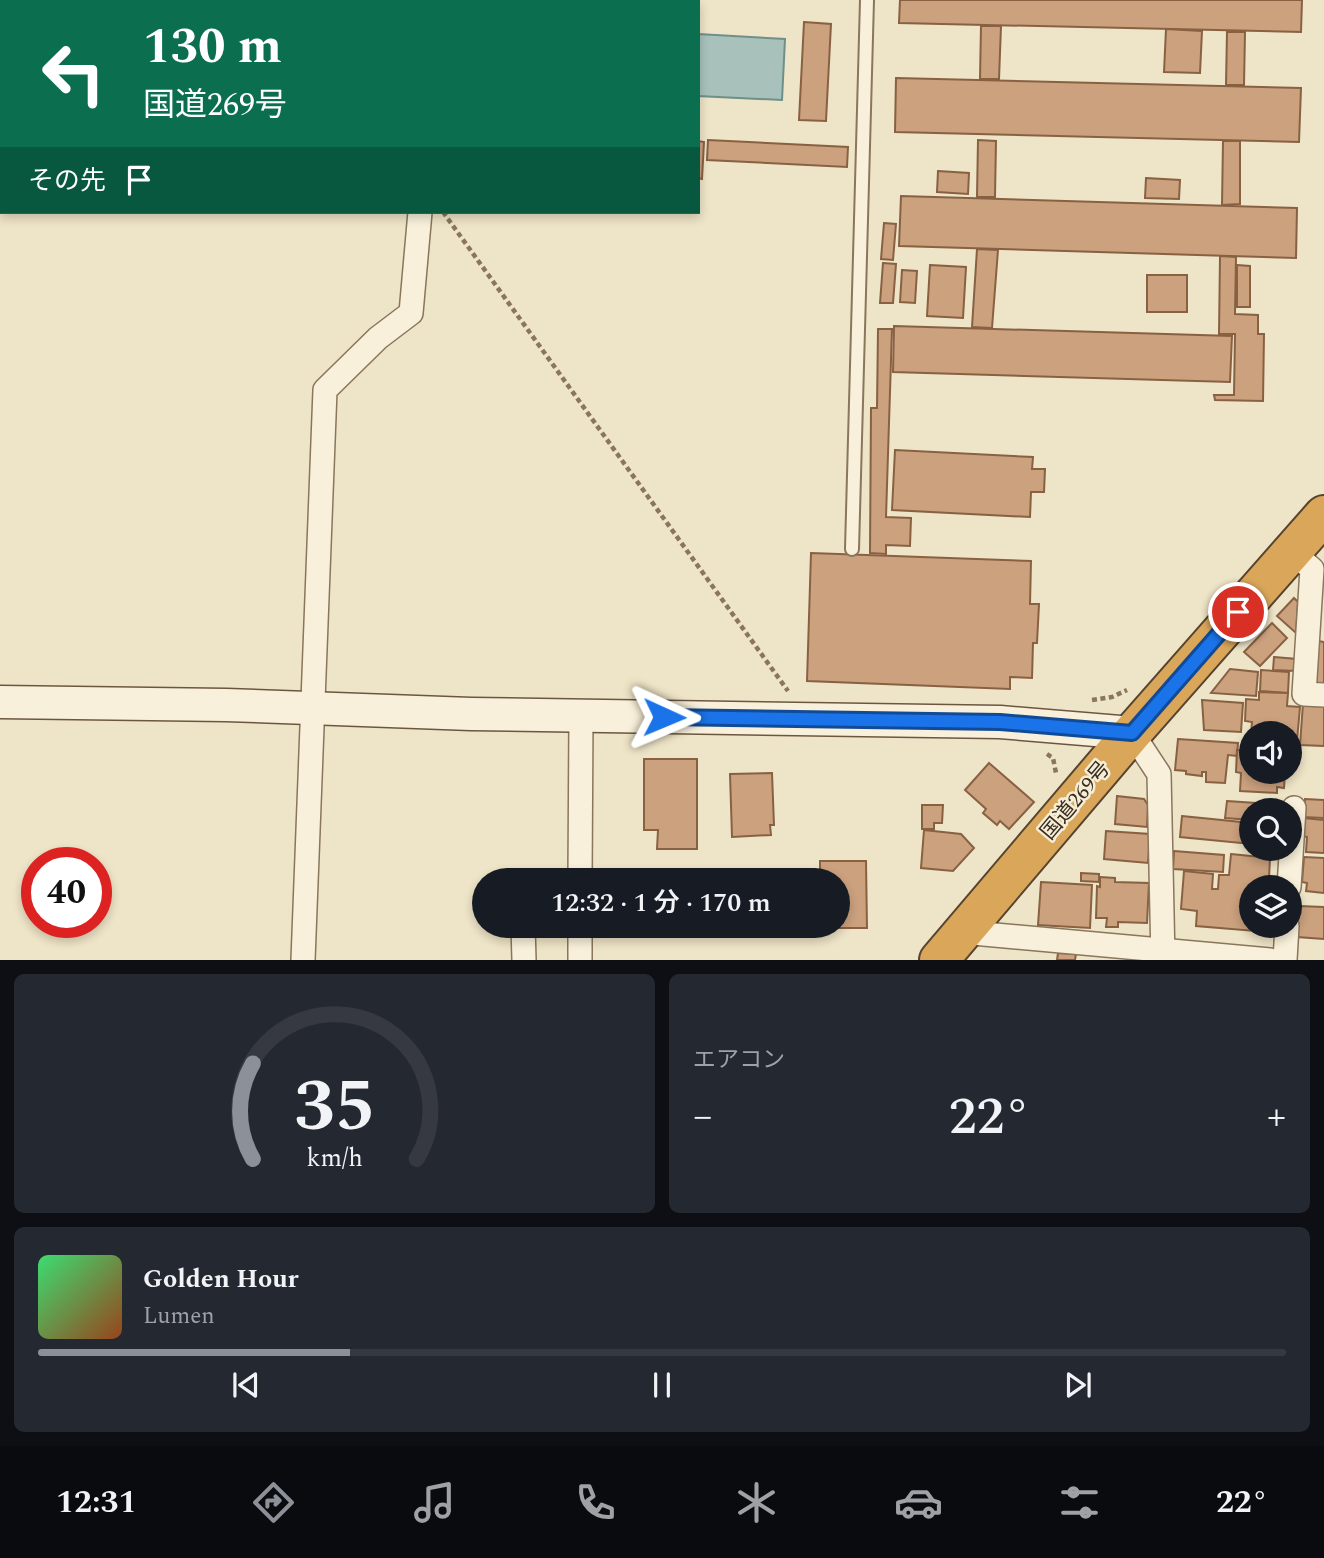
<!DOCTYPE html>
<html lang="ja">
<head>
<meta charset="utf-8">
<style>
	:root { --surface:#171b24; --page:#242831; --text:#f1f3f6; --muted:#9ea1a6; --line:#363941; --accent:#8c9099 }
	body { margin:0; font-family:Spectral,"Noto Sans JP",serif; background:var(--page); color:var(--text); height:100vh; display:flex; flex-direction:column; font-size:26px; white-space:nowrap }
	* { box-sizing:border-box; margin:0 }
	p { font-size:23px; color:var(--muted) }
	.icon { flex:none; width:38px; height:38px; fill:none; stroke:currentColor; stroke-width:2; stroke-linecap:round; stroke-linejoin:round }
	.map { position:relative; height:960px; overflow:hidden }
	.side { display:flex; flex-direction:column; gap:14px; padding:14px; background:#0d0f14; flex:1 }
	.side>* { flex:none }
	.top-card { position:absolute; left:0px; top:0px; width:700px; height:214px; box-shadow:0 4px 10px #0003; background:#0b6e4f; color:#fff; overflow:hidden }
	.fabs { position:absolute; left:1239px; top:721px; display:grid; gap:14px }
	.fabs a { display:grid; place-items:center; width:63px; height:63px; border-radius:50%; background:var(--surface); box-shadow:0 4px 10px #0003; font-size:35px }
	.speed { position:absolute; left:21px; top:847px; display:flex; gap:14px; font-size:35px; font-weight:700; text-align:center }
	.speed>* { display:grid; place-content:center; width:91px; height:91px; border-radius:50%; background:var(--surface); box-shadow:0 4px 10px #0003; line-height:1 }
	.speed .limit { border:10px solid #d22; background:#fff; color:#111 }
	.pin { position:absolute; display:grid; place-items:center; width:60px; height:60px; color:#fff; margin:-30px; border:4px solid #fff; border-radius:50%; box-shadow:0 2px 7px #0007 }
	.me { position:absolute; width:77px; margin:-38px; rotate:91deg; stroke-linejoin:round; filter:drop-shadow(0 0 5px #0008) }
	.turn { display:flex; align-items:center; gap:24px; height:147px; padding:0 28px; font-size:32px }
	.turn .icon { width:91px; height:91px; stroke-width:2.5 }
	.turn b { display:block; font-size:49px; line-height:60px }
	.then { display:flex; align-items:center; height:66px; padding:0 28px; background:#0003; gap:14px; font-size:26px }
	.big { font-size:52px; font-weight:600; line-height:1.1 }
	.side .tile { flex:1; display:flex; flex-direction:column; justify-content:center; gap:10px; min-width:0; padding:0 24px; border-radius:10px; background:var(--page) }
	.side .dial { align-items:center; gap:0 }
	.dial svg { height:182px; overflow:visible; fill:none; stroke:var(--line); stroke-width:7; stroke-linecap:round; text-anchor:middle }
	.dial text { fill:var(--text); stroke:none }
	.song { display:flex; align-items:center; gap:21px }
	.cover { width:84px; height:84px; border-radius:10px; background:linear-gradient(135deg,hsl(140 70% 55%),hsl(20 70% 35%)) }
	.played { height:7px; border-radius:4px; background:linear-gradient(90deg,var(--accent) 25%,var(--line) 25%) }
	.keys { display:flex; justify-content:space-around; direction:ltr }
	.heat { display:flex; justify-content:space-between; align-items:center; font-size:38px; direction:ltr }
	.side .tiles { flex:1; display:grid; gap:14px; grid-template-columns:1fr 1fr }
	.tile:last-child { grid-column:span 2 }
	.trip { position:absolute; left:472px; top:868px; width:378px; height:70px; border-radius:35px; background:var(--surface); box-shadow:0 4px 10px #0003; font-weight:600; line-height:70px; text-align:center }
	.menu { display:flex; height:112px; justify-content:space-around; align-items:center; background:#090b0e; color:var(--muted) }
	.menu .icon { width:49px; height:49px }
	.menu .active { color:var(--accent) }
	.menu b { font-size:32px; color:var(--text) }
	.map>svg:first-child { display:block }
	.water { fill:#a8c2bb; stroke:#6e9089; stroke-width:2 }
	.building { fill:#cba17e; stroke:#886143; stroke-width:2 }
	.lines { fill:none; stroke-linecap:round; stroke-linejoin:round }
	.lane-casing { stroke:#89765c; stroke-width:16 }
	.street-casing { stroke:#89765c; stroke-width:26 }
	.secondary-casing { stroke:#6b5740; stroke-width:35 }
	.highway-casing { stroke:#574430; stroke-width:42 }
	.path { stroke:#89765c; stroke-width:4.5; stroke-dasharray:5 3.5; stroke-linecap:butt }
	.lane { stroke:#f8f0da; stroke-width:12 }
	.street { stroke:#f8f0da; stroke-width:23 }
	.secondary { stroke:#f8f0da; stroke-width:32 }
	.highway { stroke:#daa65a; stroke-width:38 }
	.route-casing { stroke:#114b97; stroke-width:18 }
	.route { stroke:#1a73e8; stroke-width:12 }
	.labels { text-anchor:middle; stroke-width:5; stroke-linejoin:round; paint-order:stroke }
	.street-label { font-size:21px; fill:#3a2d20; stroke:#f5edd6 }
</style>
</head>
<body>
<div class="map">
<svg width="1324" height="960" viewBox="0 0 1324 960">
	<rect width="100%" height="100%" fill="#eee4c7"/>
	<path class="water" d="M698,34l87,5 -3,61 -84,-4z"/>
	<g class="building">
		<path d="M900,0h402l-1,32 -402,-9z"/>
		<path d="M804,22l27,2 -5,97 -27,-1z"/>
		<path d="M981,26h20l-2,53h-19z"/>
		<path d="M1166,29l36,2 -2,42 -36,-1z"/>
		<path d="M1227,32h18l-1,53h-18z"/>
		<path d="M896,78l405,10 -2,54 -404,-10z"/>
		<path d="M708,140l140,7 -1,20 -140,-7z"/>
		<path d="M978,140l18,1 -1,56h-18z"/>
		<path d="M698,141l6,1 -2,37 -4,-1z"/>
		<path d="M1223,141h17v63l-18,1z"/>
		<path d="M938,171l31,2 -1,21 -31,-2z"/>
		<path d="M1146,178l34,2 -1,19 -34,-1z"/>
		<path d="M901,196l396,12 -1,50 -397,-12z"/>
		<path d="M884,223l12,1 -3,36 -12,-1z"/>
		<path d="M977,249l21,1 -6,78 -20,-1z"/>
		<path d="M1220,256l16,1 -1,57 23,1v19h6l-1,67 -48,-1 -1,-5h20l1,-61h-16z"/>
		<path d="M883,263l13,1 -3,39h-13z"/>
		<path d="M930,265l36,2 -3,51 -36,-2z"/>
		<path d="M1237,265l13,1v41h-13z"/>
		<path d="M902,270l15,1 -2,32 -15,-1z"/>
		<rect x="1147" y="275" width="40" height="37"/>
		<path d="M894,326l338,10 -2,46 -337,-10z"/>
		<path d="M878,329h14l-6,188 25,1 -1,28 -24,-1v9l-16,-1 1,-145h6z"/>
		<path d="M895,450l138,7 -1,12h13l-1,23h-13l-1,25 -138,-7z"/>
		<path d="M811,553l220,8 -1,43h9l-2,39h-4l-1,35 -22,-1v12l-203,-8z"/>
		<path d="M1294,598l4,4 -2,31 -19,-17z"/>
		<path d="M1272,623l15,15 -27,28 -16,-14z"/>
		<path d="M1318,641l6,1v44h-9z"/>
		<path d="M1274,657l23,2 -1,12 -23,-1z"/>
		<path d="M1230,669l28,3 -2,24 -45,-3z"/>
		<path d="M1261,670l28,2 -1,21 -28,-2z"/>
		<path d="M1259,692l29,1 -1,13 13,1 -3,34h-7v-8h-39l1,-11 -7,-1 1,-22 13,1z"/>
		<path d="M1202,700l41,3 -2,29 -37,-2z"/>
		<path d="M1303,703l21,1v42l-24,-1z"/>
		<path d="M1178,739l60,4 -1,13 -9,-1 -3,28 -19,-1v-10h-4v4l-16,-2v-3l-11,-1z"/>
		<path d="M1237,750l14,1v21h34l-1,16 -7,-1v6l-37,-2 1,-18 -5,-1z"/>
		<path d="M644,759h53v90h-40l1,-19h-14z"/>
		<path d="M989,763l45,39 -25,27 -9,-8 -3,4 -14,-12 3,-4 -21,-19z"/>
		<path d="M772,773l2,52h-4l1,10 -39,2 -2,-63z"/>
		<path d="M1117,796l27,3 4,6 -1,22 -32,-3z"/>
		<path d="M1305,799l19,1v18l-21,-1z"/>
		<path d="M1227,801l29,2v7h-5v10l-26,-2z"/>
		<path d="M922,805h21l-1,18h-8v6h-12z"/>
		<path d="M1182,816l69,7v21l-71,-7z"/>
		<path d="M1303,818l21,2v33l-18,-1 1,-15 -5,-1z"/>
		<path d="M924,830l37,4 13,14 -21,23 -32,-3z"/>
		<path d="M1106,831l44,3 -2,29 -44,-4z"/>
		<path d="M1174,851l50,4 -1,17 -50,-3z"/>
		<path d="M1231,854l39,4 -1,20 11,2 -1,7h-28v39h4v5l-59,-5 1,-15 -16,-2 3,-38 29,3 -1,15h6l1,-14h10z"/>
		<path d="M1304,857l20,1v35l-18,-2 1,-8 -5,-1z"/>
		<path d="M820,861h46l1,67h-46v-2h17v-46h-18z"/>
		<path d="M1081,873l18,1v8l-18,-1z"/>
		<path d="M1100,877l15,1v4l34,1 -2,40 -29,-1v5h-12l1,-9h-11l1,-32 3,1z"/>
		<path d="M1041,882l51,3 -2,43 -52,-3z"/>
		<path d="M1299,906l25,1v32l-27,-2z"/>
		<path d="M1058,953l18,1 -1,6h-18z"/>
	</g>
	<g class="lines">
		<defs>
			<path id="lane" d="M852,549l15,-549"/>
			<g id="street">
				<path d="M388,2l2,-2"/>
				<path d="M664,2l3,-2"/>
				<path d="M0,85h2"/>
				<path d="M1291,551l21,18 -8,125 20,1"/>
				<path d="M1132,733l27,41 4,186"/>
				<path d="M580,880l1,-164"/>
				<path d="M1289,887l5,-79"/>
				<path d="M523,926l1,34"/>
				<path d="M962,932l308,28"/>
				<path d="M303,960l22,-570 53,-52 33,-25 9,-101"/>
				<path d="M580,960v-34"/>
				<path d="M1285,960l2,-34"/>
			</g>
			<path id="secondary" d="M0,702l226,3 245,9 529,8 132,11"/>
			<path id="highway" d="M939,960l193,-227 192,-218"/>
		</defs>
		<use href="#lane" class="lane-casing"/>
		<use href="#street" class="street-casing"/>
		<use href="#secondary" class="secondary-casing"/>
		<use href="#highway" class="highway-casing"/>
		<g class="path">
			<path d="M290,0l1,2"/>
			<path d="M443,212l345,479"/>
			<path d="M1092,700l20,-3 15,-7"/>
			<path d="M1047,754l6,4 3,15"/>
		</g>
		<use href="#lane" class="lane"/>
		<use href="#street" class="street"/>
		<use href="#secondary" class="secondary"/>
		<use href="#highway" class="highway"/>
	</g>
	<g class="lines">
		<defs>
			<path id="route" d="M664,717l336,5 132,11 106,-121"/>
		</defs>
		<use href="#route" class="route-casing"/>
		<use href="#route" class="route"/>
	</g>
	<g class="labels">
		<g class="street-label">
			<text transform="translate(1075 800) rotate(-50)" y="7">国道269号</text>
		</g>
	</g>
</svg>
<div class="fabs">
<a><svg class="icon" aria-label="sound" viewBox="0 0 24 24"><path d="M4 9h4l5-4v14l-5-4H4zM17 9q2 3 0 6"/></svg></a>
<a><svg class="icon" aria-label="search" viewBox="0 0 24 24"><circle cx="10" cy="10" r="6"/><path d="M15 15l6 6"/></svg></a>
<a><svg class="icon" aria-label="layers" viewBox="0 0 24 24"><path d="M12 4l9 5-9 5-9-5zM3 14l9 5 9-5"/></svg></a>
</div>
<div class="speed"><div class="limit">40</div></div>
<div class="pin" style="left:1238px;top:612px;background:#d93025"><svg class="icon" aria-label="arrive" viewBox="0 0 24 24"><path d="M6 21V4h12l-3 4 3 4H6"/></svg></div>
<svg class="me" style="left:664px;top:717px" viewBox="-20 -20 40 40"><path d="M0-17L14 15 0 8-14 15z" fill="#1a73e8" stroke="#fff" stroke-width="4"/></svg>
<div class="trip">12:32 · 1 分 · 170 m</div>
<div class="top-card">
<div class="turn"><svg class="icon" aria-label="left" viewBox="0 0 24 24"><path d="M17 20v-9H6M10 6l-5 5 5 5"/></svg><div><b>130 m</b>国道269号</div></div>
<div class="then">その先<svg class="icon" aria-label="arrive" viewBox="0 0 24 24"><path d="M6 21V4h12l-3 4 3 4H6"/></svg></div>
</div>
</div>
<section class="side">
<div class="tiles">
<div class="tile dial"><svg viewBox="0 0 100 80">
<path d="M14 69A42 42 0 1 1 86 69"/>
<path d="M14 69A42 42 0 0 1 14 27" stroke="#8c9099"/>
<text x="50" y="56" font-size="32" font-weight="700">35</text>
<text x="50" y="72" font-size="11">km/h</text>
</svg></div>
<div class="tile"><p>エアコン</p>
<div class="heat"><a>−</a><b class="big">22°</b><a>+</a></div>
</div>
<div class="tile">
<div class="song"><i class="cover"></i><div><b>Golden Hour</b><p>Lumen</p></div></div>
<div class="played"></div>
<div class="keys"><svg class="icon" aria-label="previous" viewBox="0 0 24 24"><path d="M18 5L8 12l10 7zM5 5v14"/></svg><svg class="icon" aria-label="pause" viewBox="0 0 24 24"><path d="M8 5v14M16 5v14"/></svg><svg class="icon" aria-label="next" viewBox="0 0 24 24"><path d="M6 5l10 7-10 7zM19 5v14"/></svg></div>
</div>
</div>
</section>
<nav class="menu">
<b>12:31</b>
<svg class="icon active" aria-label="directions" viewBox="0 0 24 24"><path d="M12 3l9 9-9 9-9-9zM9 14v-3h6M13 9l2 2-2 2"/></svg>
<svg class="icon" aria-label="music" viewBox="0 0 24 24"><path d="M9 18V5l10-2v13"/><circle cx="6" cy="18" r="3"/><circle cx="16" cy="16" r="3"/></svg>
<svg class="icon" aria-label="phone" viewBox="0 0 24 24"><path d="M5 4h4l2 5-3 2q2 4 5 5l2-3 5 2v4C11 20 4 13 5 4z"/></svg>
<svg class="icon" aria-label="climate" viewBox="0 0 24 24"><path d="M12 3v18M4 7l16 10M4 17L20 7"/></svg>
<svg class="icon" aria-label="car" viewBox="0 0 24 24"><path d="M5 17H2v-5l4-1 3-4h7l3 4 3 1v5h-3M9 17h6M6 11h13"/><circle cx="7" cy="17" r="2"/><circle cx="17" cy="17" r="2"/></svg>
<svg class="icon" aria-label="filters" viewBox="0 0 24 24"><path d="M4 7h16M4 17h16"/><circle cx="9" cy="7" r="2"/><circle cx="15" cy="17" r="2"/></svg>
<b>22°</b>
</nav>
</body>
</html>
